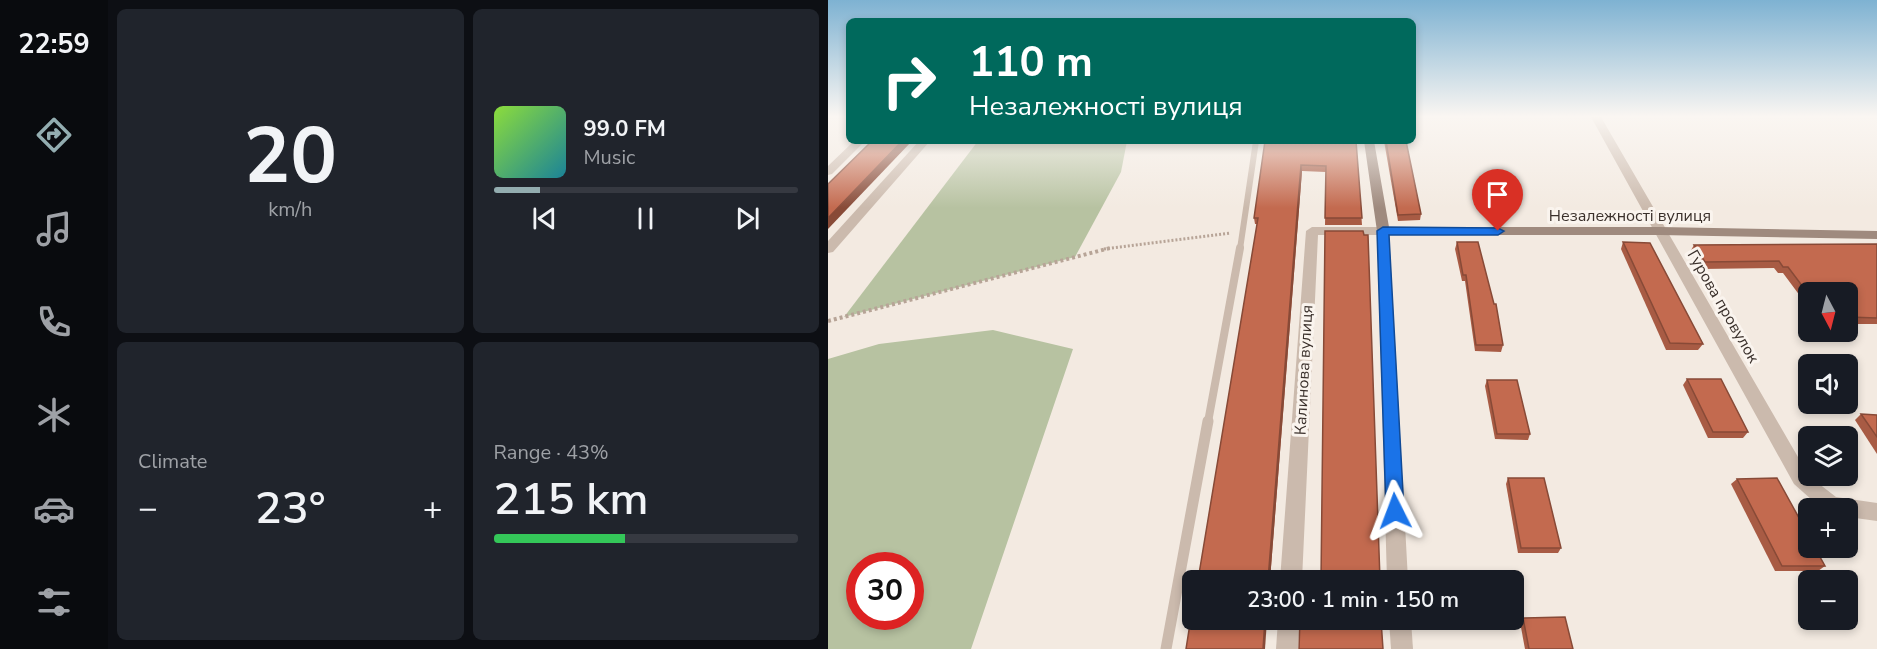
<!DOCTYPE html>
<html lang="en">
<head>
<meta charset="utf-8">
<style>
	:root { --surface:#171b24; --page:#20242c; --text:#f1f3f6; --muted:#9ea1a6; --line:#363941; --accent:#93adb0 }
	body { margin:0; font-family:"Nunito Sans",sans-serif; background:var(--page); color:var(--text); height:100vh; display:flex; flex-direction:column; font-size:22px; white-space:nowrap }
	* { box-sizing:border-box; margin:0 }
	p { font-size:20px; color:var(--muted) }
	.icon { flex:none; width:33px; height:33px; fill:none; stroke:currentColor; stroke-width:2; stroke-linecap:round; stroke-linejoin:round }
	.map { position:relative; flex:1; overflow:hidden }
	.panel { display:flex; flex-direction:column; gap:9px; padding:9px; background:#0d0f14; width:720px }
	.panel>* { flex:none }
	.hud { position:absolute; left:18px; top:18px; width:570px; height:126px; border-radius:9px; box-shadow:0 3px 9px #0003; background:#00695c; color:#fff; overflow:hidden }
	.needle { width:39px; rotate:173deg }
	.controls { position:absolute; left:970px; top:282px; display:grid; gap:12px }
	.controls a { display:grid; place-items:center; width:60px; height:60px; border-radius:9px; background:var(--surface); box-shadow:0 3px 9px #0003; font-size:30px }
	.speed { position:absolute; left:18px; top:552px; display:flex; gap:12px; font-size:30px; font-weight:700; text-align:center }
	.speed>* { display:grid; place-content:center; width:78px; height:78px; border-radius:50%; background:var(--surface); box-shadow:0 3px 9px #0003; line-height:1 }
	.speed .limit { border:9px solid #d22; background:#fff; color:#111 }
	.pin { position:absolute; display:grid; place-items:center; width:51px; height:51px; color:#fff; margin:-62px -26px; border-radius:50% 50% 50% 0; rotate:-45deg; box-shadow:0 0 6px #0007 }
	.pin .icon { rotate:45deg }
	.me { position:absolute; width:66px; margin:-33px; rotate:357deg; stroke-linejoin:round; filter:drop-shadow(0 0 4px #0008) }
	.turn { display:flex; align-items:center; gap:21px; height:126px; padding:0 24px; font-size:27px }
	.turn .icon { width:78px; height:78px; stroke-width:2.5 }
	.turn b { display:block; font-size:42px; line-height:51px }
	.big { font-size:45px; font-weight:600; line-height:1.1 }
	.panel .tile { flex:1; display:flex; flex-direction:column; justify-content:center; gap:9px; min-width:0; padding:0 21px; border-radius:9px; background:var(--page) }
	.panel .dial { align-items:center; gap:0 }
	.dial b { font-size:78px; line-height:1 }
	.song { display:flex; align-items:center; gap:18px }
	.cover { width:72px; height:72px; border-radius:9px; background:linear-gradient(135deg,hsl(90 70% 55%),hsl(190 70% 35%)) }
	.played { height:6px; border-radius:3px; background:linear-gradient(90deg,var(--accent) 15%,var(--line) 15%) }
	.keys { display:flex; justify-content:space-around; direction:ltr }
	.heat { display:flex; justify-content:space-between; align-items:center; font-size:33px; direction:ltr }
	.charge { height:9px; border-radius:4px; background:linear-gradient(90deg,#34c759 43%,var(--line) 0) }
	.panel .tiles { flex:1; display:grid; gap:9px; grid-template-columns:repeat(2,1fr) }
	.trip { position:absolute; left:354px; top:570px; width:342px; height:60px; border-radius:9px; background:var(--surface); box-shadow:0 3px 9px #0003; font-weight:600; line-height:60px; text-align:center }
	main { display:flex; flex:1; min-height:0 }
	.tabs { display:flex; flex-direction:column; width:108px; justify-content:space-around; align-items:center; background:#090b0e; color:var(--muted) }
	.tabs .icon { width:42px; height:42px }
	.tabs .active { color:var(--accent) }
	.tabs b { font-size:27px; color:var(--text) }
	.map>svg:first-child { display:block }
	.green { fill:#b7c2a1; fill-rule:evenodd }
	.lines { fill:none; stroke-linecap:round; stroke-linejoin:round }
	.path-far1 { stroke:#b7a497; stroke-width:3; stroke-dasharray:2 2; stroke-linecap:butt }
	.path { stroke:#b7a497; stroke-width:4; stroke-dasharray:3 3; stroke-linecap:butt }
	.lane-far2 { stroke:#cbbaad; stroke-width:6 }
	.lane-far1 { stroke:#cbbaad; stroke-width:8 }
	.lane { stroke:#cbbaad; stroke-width:11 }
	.street { fill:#cbbaad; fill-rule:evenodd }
	.secondary { fill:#9f8a7e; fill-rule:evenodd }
	.wall { fill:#a85b44 }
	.shaded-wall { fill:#884a37 }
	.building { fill:#c36a4f; stroke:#884a37; stroke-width:1.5 }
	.route { fill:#1a73e8; stroke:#114b97; stroke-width:1.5 }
	.labels { text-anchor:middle; stroke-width:6; stroke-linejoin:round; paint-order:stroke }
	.street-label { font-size:16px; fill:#3a302b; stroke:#faf4ee }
</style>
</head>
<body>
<main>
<nav class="tabs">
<b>22:59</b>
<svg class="icon active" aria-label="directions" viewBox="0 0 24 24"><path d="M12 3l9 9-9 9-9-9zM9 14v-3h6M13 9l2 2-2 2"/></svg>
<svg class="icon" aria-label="music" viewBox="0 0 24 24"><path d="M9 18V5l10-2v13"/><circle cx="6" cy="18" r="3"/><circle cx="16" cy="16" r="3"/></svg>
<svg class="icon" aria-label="phone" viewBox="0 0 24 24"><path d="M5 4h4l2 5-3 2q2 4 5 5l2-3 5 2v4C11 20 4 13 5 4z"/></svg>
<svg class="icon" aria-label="climate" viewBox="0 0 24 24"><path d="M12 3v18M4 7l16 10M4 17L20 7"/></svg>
<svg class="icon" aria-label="car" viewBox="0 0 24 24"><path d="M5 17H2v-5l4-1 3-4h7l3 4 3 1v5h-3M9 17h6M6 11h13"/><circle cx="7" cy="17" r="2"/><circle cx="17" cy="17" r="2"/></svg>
<svg class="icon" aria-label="filters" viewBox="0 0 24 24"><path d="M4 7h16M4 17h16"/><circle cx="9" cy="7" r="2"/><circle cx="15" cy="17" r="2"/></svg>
</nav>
<section class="panel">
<div class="tiles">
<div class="tile dial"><b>20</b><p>km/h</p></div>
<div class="tile">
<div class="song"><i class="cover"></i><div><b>99.0 FM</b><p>Music</p></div></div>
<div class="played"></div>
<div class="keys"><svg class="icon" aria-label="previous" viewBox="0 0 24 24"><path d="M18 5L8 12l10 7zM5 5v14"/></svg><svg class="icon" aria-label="pause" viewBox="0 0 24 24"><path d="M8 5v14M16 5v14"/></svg><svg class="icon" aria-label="next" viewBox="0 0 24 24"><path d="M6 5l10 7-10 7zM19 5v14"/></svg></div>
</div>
<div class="tile"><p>Climate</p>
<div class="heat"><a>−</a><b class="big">23°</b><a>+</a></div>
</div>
<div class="tile"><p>Range · 43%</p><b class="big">215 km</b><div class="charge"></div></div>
</div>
</section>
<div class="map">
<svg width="1049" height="649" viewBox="0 0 1049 649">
	<rect width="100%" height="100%" fill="#f3eae1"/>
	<g class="green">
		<path d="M150,141h149l-6,31 -46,85 -231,60z"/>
		<path d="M165,330l80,19 -102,300h-143v-290l51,-15zM32,566h50v50h-50z"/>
	</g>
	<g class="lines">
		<path class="path-far1" d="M276,249l127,-16"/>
		<path class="path" d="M0,321l282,-73"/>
		<path class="lane-far2" d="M412,249l16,-108"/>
		<path class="lane-far1" d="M380,422l32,-174"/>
		<path class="lane" d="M338,649l42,-228"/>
		<g class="street">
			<path d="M763,117h10l208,359 27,21 41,6v18l-29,-4v-9h-27l-27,-24z"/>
			<path d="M26,141h11l-33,33 -4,1v-9z"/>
			<path d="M91,141h11l-97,111 -5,1v-12z"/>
			<path d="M484,227h71l6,4 19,349h-21l-10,-345h-59l-16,345h-22l26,-349z"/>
			<path d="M450,620h22l-2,29h-22z"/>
			<path d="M561,620h22l2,29h-22z"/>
		</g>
		<path class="secondary" d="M536,141h10l15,86h271l217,4v8l-217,-4h-277l-6,-4z"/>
	</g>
	<g class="wall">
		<path d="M437,141h91l6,84h-37l1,-53 -24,-1 -32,409h-72l59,-356h-2l-1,-6z"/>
		<path d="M556,141h22l15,73 -1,6 -22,1z"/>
		<path d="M629,242l46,103 -2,7 -26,-1 -10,-70h-3l-7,-32z"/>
		<path d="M795,242l80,102 -5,6h-32l-45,-101z"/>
		<path d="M1049,244v80h-29v-32h-39v16l-26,-35h-5l-4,-5 -73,1 -11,-17 4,-7z"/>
		<path d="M859,379l61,53 -5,6h-35l-25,-53z"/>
		<path d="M659,380l43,54 -2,6 -33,-1 -10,-53z"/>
		<path d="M1033,414l16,1v39l-22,-34z"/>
		<path d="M680,478l53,70 -3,5h-40l-12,-69z"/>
		<path d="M909,479l88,87 -7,5h-43l-44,-87z"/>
		<path d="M695,618l50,31h-48l-5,-27z"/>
	</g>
	<g class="shaded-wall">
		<path d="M74,141h10l-84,88v-11z"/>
		<path d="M473,165l1,6 -32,409h-2z"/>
		<path d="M437,620h2l-2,29h-2z"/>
	</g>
	<g class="building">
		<path d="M44,141h30l-74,77v-34z"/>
		<path d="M437,141h91l6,77h-37l1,-52 -25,-1 -33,415h-70l60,-362h-4z"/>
		<path d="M558,141h20l15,73 -23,1z"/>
		<path d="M497,231h38l1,4h4l12,345h-79h20z"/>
		<path d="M629,242h21l16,62h2l7,41h-27l-10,-70h-3z"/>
		<path d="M795,242l27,1 53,101 -33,-1z"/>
		<path d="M1049,244v74l-29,-1v-25h-39v3l-21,-28h-5l-4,-6 -74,1 -11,-17z"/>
		<path d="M859,379h34l27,53h-35z"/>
		<path d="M659,380h30l13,54h-33z"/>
		<path d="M1033,414l16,1v22z"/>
		<path d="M680,478h36l17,70h-40z"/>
		<path d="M949,478l32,58v12h6l10,18h-43l-45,-87z"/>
		<path d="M364,611v9h73l-2,29h-77z"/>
		<path d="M737,617l8,32h-44l-6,-31z"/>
		<path d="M472,620h81l2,29h-84z"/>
	</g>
	<linearGradient id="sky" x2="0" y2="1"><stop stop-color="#7eb2d2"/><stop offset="0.56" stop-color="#faf6f2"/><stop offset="1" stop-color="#faf6f2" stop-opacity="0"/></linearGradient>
	<rect width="1049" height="208" fill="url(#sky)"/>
	<path class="route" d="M555,227l115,1 6,3 -6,4h-109l15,276 -3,6 -6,2 -6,-2 -3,-6 -9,-280z"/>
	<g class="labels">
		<g class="street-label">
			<text x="802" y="221">Незалежності вулиця</text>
			<text transform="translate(896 306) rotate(60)" y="6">Гурова провулок</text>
			<text transform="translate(475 370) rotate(-87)" y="6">Калинова вулиця</text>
		</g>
	</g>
</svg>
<div class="controls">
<a><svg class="needle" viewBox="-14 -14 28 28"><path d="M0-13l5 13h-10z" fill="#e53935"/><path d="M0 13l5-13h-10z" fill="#9ea1a6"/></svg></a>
<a><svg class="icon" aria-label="sound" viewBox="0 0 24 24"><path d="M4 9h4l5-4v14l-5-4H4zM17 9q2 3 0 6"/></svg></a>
<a><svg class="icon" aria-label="layers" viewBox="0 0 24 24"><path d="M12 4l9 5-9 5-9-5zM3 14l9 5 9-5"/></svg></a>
<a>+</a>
<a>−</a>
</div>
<div class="speed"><div class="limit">30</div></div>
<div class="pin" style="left:670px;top:231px;background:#d93025"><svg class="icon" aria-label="arrive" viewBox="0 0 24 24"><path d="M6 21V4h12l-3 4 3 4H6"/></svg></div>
<svg class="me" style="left:567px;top:511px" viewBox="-20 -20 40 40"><path d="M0-17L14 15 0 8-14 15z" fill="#1a73e8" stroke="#fff" stroke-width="4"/></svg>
<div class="trip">23:00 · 1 min · 150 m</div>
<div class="hud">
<div class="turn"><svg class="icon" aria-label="right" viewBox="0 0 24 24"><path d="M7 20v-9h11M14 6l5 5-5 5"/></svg><div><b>110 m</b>Незалежності вулиця</div></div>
</div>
</div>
</main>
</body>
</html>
